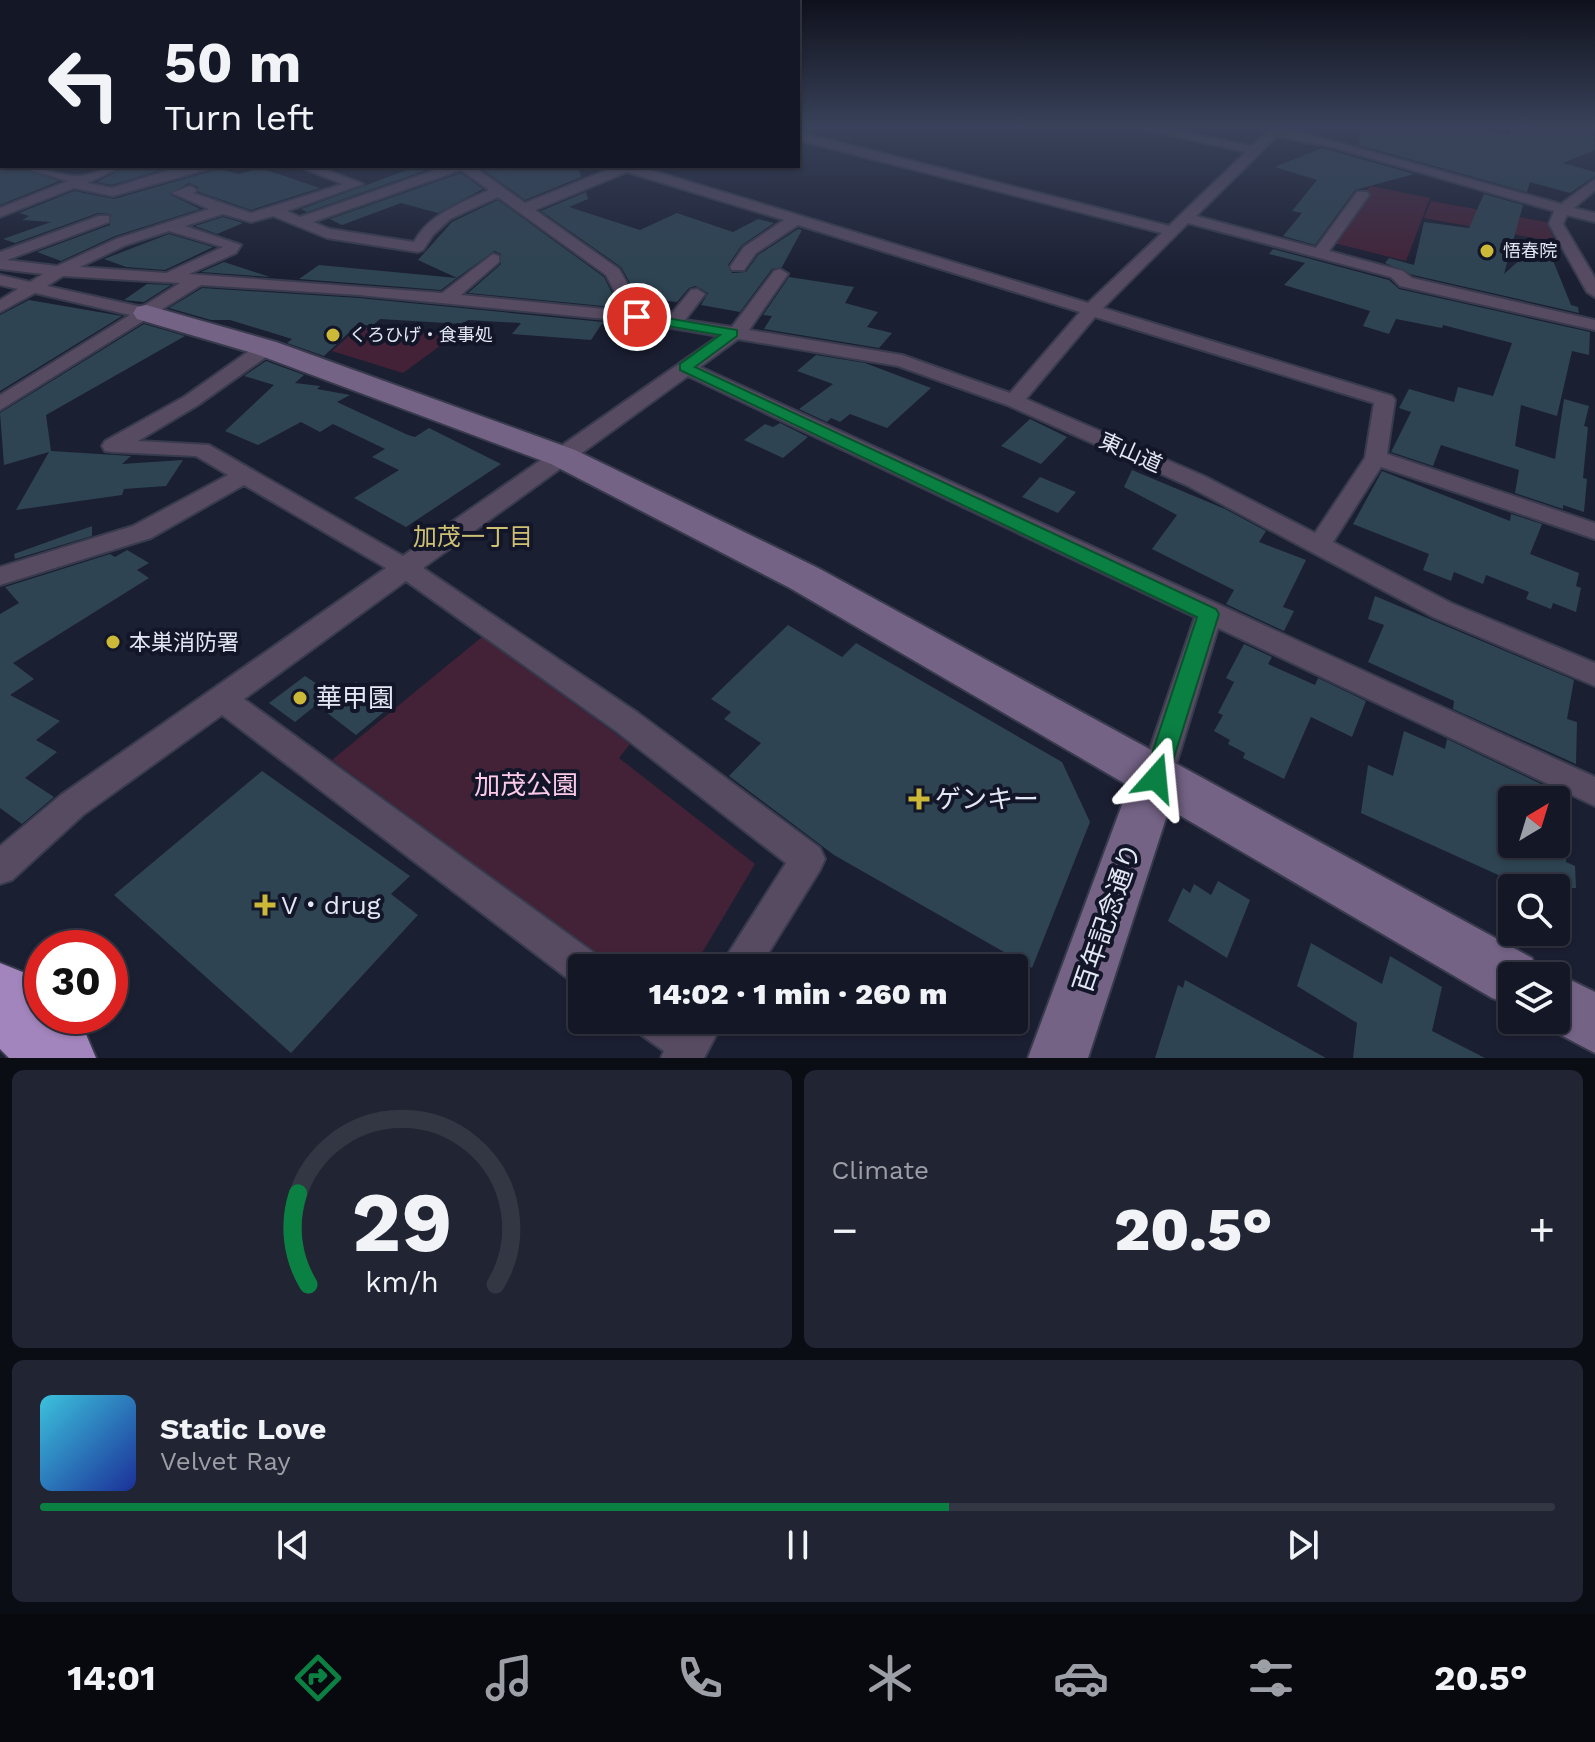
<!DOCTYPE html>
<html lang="en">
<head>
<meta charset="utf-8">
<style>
	:root { --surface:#141726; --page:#212432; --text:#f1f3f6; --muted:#9d9fa7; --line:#333643; --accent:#0b8043 }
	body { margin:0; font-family:"Work Sans","Noto Sans JP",sans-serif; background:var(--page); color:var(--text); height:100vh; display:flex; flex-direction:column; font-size:30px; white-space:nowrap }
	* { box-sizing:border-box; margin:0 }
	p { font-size:26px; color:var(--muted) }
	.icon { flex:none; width:44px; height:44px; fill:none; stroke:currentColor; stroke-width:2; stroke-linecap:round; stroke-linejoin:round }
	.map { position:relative; height:1058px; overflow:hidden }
	.drawer { display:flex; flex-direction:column; gap:12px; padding:12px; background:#0b0d15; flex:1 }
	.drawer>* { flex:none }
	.hud { position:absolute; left:0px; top:0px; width:800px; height:168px; box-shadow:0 2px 6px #0004,0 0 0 2px var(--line); background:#141726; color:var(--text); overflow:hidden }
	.needle { width:52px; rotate:38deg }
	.fabs { position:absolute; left:1498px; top:786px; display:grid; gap:16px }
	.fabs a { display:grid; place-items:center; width:72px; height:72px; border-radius:8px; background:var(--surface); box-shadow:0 2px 6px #0004,0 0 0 2px var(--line); font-size:40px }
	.speed { position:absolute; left:24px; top:930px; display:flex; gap:16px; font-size:40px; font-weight:700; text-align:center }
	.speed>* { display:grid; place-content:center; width:104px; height:104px; border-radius:50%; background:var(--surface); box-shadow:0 2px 6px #0004,0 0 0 2px var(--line); line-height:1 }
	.speed .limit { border:12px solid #d22; background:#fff; color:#111 }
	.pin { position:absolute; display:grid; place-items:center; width:68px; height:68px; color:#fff; margin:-34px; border:4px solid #fff; border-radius:50%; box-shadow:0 2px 8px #0007 }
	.me { position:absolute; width:88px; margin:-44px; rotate:18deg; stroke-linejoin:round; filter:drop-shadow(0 0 6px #0008) }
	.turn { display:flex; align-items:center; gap:28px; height:168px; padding:0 32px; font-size:36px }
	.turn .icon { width:104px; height:104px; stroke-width:2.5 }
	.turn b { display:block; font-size:56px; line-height:68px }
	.big { font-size:60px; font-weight:800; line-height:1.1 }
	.drawer .card { flex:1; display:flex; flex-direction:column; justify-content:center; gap:12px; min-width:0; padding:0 28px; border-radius:12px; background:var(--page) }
	.drawer .dial { align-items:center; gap:0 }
	.dial svg { height:208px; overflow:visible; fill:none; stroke:var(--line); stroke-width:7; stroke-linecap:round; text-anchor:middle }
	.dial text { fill:var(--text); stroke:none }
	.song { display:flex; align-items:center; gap:24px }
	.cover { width:96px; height:96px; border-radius:12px; background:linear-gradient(135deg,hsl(190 70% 55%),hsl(230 70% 35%)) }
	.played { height:8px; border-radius:4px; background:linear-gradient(90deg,var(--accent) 60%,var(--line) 60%) }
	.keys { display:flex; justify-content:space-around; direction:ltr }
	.heat { display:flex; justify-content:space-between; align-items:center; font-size:44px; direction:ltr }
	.drawer .tiles { flex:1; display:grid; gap:12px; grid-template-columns:1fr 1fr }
	.card:last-child { grid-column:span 2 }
	.trip { position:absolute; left:568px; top:954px; width:460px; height:80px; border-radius:8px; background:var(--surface); box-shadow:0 2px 6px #0004,0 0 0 2px var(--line); font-weight:800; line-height:80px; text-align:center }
	.dock { display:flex; height:128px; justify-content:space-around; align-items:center; background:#08090f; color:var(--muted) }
	.dock .icon { width:56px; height:56px }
	.dock .active { color:var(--accent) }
	.dock b { font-size:36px; color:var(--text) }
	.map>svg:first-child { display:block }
	.green { fill:#432237 }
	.building { fill:#2e4452 }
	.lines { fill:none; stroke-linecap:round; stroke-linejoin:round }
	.street-casing { stroke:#373b4d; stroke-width:4 }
	.secondary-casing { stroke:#373b4d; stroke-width:4 }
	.highway-casing { stroke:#373b4d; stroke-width:4 }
	.street { fill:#574b62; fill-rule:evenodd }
	.secondary { fill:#756386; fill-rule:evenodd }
	.highway { fill:#a285bd; fill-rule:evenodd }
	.route { fill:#0b8043; stroke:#07532c; stroke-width:2 }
	.poi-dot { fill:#cdb938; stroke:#121628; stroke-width:3 }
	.labels { text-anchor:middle; stroke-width:8; stroke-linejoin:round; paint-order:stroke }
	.far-poi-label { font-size:18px; fill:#e3e7f4; stroke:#121628; text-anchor:start }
	.street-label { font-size:22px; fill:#e3e7f4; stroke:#121628 }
	.poi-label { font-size:22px; fill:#e3e7f4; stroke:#121628; text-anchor:start }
	.neighbourhood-label { font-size:24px; fill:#cec173; stroke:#121628 }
	.near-poi-label { font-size:26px; fill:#e3e7f4; stroke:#121628; text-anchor:start }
	.near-park-label { font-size:26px; fill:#fdcae9; stroke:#121628 }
	.near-street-label { font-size:26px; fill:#e3e7f4; stroke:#121628 }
</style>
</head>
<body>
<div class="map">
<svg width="1595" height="1058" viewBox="0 0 1595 1058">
	<rect width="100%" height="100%" fill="#1b1f32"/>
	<g class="green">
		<path d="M1370,186l60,12 -24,63 -72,-18z"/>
		<path d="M1431,201l115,21 10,20 -132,-24z"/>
		<path d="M359,327l96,8 -52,38 -71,-22z"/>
		<path d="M482,637l148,107 -11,14 136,106 -62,104h-77l-284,-208z"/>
	</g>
	<g class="building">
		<path d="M1360,128h115l34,7v-7h84l2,22 -32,13 32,9v4l-25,17 -40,-11 -3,10 -168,-47z"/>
		<path d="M1322,148l92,26 -59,16 -40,55 -32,-9 19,-23 -10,-2 25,-31 -42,-13z"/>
		<path d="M5,166h8l46,15 -59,24v-37z"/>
		<path d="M127,166h41l3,1 -59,18 -15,-3z"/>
		<path d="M418,166h20l-131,46 -6,-3z"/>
		<path d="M478,166h100l3,11 -56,23z"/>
		<path d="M260,168l60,20 -69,22 -52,-18 -1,-5 -9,-4 -20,11 31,15 -85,27 -54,25 -24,-9 73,-27 1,-11 -13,-1 -83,30 -12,-4 48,-17 -29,-2 7,-4 -10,-3 55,-22 40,8 105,-30 20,5z"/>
		<path d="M461,173l22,16 -45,24 -37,-10 -59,22 -12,-6z"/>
		<path d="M586,192l2,7 -19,8 71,23 37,-17 56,19 25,-13 16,4 -32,22 -14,20 4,8 14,-1 12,-17 40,-26 4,1 -20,37 -10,2 -32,43 -39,-7 7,-12 -12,-7 -7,2 -12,14 -39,-5 -17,-30 -80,-56z"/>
		<path d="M1484,194l39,11 -19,69 30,-27 14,1 23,57 7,2 1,6 -166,-38 -28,-12 4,-5 25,7 10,-43 45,6z"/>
		<path d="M498,200l106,77 12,24 -3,6 -145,-14 33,-29v-10l-7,-3 -37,27 -39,-18 34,-38z"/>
		<path d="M223,217l20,6 -26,11 -22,-8z"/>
		<path d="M169,234l44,13 -48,23 -39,-3 -22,-8z"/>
		<path d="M1273,249l116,31 10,9 191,43 -1,23 -17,-4 -15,65 -36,-11 -6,41 40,13 9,-60 25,7 -5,20 4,1 -5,51 4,1 -3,33 -21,-7v4l-48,-16 4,-23 -78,-25 -8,21 -42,-14 20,-40 -12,-4 10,-19 45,13 4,-15 35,9 19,-53 -69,-18 -1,3 -46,-9 -7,15 -26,-8 7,-15 -86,-26 21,-22 -36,-9z"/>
		<path d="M224,262l46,15 -69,-5z"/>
		<path d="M319,265l138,13 -16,12 -142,-11z"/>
		<path d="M789,277l65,10 -9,16 33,9 -11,15 25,6 -13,15 -115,-19 8,-13 -9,-1z"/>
		<path d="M147,284l24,1 -27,17 -20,-2z"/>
		<path d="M202,288l157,10 244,24 -12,18 -79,-6 9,-11 -53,-3 -6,4 -82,-5 -8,7 -14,-2 -34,32 -37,-13 5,-4 -62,-19h-19l-42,-12z"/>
		<path d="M29,300l93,16 -122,75v-76z"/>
		<path d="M144,324l41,12 -139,79 5,36 80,5 -9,8 61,-4 -17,26 -42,3 -2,6 -106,15 33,-58 -45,13 -4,-52z"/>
		<path d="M816,355l49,8 66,25 -44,40 -37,-14 -10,8 -9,-4 -4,4 -28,-13 34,-25 -36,-13z"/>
		<path d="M266,361l38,14 -9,8 25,3 -3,3 33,6 -13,7 71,33 7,2 14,-9 72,36 -95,63 -52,-29 45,-28 -27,-13 13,-8 -52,-25 -13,8 -19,-10 -43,23 -33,-14 49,-46 -30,-9z"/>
		<path d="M1030,419l37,18 -26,27 -40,-18z"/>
		<path d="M780,423l28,14 -25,21 -39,-18 21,-16 8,3z"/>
		<path d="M1132,470l93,39 41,22 -7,11 47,18 -23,47 11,4 -10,20 -58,-27 8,-14 -82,-41 25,-34 -53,-28z"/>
		<path d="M1382,471l128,50 1,-7 31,10 -12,30 49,19 -3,13 5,2 -5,24 -23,-9 -2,6 -25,-10 3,-7 -43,-17 -3,9 -29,-12 -3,9 -28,-11 6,-16 -76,-30z"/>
		<path d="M1040,477l36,15 -18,21 -36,-16z"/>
		<path d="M92,526v10l-77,23 -1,-5z"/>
		<path d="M127,550l22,13 -12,7 12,8 -136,85 21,16 -24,16 50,26 -24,19 21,12 -32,26 29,19 -32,27 -22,-16v-194l19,-11 -14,-16 105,-33 5,3z"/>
		<path d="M1375,596l199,84 -7,39 10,3 -1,42 -123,-55 1,-8 -86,-39 16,-37 -16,-6z"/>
		<path d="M788,625l54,32 14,-14 206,119 28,60 -58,146 -198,-113 -105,-79 32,-33 -37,-24 7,-7 -20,-13z"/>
		<path d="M1244,644l28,13 -4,7 47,21 3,-7 48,23 -14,36 -41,-20 -27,62 -41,-21 2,-5 -17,-9 2,-4 -16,-9 9,-16 -5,-2 16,-31 -8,-4z"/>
		<path d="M305,676l26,17 -36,29 -26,-19z"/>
		<path d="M356,682l35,24 -35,29 -34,-26z"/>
		<path d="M1404,731l41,18 2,-10 94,45v16h-29v44h44v-38l11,5 -1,51 9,4 1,22h-49l-166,-75 7,-48 25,11z"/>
		<path d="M262,771l148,105 -19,18 27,21 -127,138 -177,-158z"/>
		<path d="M1218,881l32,19 -23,58 -59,-37 15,-33 7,5 4,-9 17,11z"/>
		<path d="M1311,943l71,41 8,-28 52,31 -10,44 53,27h-132l4,-35 -60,-37z"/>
		<path d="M1185,980l24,13 117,65h-171l23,-73 5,3z"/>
	</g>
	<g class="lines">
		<defs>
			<g id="street">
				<path d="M1138,128h24l90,18 19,-18h13l277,76 34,-25v11l-21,18 21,5v9l-28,-7 -4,9 32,54v19l-8,-5 -38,-68 5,-13 -218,-63 -59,-12 -81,80 120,32 41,-56h10l2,3 -40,56 74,20 9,7 183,42v10l-195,-44 -9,-9 -203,-54 -85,85 289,88 3,4 -8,54 208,69v16l-214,-72 -48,75 118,61 144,60v23l-162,-69 -245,-131 -181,-81 -109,-39 -160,-27 -38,28 895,410v29l-377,-178 -46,150 -5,10 -11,4 -11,-4 -5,-10 55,-161 -507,-241 -265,192 215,145 182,135 5,11 -5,11 -61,98h-40l67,-105 -170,-132 -210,-150 -162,118 353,256 6,13h-21v18l-11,-5 -349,-266 -139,100 -71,65 -12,4v-38l61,-51 325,-227 -142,-83 -93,53 -151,47v-18l133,-41 95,-51 -32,-19 -83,-4 -8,-1 -3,-5 3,-5 79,-44 75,-53h14v8l-75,53 -60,36 71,4 194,111 316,-220 -82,-14 -278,-27 -158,-10 -201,125v-15l130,-80 -95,-22 -35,19v-12l18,-11 -18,-4v-10l30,7 13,-8 -43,-5v-17l99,-36h10v6l-102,38 50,6 59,-27 93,-30 -37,-16 18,-7 7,4 -4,3 58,20 92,-29 -46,-18h20l46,18 -76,27 13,6 147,-51h26l52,37 92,-37h20l451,137 74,-70 -364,-93v-8l371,94 77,-74zM461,170l28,20c-29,14 -60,24 -75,52l-84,-13 -17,-7zM627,172l157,48 -40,27 -14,20 2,3h12l12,-17 42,-28 282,87 -70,81 -108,-38 -153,-25 39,-56 -8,-5 -6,2 -42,56 -47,-7 20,-26 -8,-5 -6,1 -22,27 -25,-4 -25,-44 -84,-59zM498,197l108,78 19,36 -164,-16 38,-33v-6l-6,-2 -51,39 -253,-19 47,-21 5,-8 -56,-19 38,-12 28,8 22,-6 54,22 91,14 5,-2 10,-15 17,-16zM169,231l54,16 -57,26 -86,-6 46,-22zM63,276l117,7 -38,24 -95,-21zM1095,317l279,86 -9,55 -50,75 -111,-57 -178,-77z"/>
				<rect x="0" y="157" width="2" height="8"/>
				<path d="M16,166c22,0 47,11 64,10 14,-1 25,-10 44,-10l-37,17 25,5 57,-18 50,-4 -106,30 -39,-8 -74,29v-9l68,-27z"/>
				<path d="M635,1020h89l-20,38h-43l3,-7 -24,-17z"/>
			</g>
			<g id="secondary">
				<path d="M146,305l130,37 299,108 243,118 714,390 7,18h-27v30l-20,-8 -323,-189 -81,249h-60l101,-272 -339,-198 -239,-124 -295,-110 -119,-35 -4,-6 4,-6z"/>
				<path d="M1556,973l39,19v61l-59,-31 20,-2v-44h-6z"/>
			</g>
			<path id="highway" d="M0,963l25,10 17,17v26h26l17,16 11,26h-87l-9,-9z"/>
		</defs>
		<use href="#street" class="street-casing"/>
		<use href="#secondary" class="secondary-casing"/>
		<use href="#highway" class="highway-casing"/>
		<use href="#street" class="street"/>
		<use href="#secondary" class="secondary"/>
		<use href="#highway" class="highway"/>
	</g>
	<linearGradient id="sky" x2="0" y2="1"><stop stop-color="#0f111c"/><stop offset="0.46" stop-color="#39425a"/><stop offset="1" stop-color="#39425a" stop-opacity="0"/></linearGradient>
	<rect width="1595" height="276" fill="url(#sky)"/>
	<path class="route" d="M637,313l100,17v6l-42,31 521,242 3,5 -54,172 -9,3 -8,-3 -4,-8 53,-161 -517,-247v-6l40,-29 -88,-15v-6z"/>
	<g class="poi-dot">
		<circle cx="1487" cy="251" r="8"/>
		<circle cx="333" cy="335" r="8"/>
		<circle cx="113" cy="642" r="8"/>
		<circle cx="300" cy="698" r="8"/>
		<path d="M915 787h8v8h8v8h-8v8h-8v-8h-8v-8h8z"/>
		<path d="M261 893h8v8h8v8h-8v8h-8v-8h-8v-8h8z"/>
	</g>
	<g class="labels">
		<g class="far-poi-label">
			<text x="1503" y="257">悟春院</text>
			<text x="349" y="341">くろひげ・食事処</text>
		</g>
		<g class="street-label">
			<text transform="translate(1131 452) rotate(24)" y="8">東山道</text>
		</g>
		<g class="poi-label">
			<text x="129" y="650">本巣消防署</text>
		</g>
		<g class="neighbourhood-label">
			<text x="473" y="545">加茂一丁目</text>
		</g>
		<g class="near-poi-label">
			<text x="316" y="707">華甲園</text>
			<text x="935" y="808">ゲンキー</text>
			<text x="281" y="914">V・drug</text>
		</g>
		<g class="near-park-label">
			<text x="526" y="794">加茂公園</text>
		</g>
		<g class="near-street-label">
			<text transform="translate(1107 918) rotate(-71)" y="9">百年記念通り</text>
		</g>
	</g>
</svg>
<div class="fabs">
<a><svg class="needle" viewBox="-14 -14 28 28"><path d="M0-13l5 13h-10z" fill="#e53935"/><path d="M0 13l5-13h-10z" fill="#9d9fa7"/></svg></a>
<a><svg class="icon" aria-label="search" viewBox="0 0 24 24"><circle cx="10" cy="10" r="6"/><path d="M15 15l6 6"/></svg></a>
<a><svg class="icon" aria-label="layers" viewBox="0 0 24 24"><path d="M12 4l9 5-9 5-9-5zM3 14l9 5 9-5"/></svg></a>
</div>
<div class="speed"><div class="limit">30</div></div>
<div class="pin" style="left:637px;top:317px;background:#d93025"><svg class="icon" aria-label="arrive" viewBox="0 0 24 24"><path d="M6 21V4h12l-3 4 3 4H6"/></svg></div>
<svg class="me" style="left:1156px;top:778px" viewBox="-20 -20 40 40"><path d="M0-17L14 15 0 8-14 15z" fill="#0b8043" stroke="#fff" stroke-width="4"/></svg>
<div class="trip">14:02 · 1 min · 260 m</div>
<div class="hud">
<div class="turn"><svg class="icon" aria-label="left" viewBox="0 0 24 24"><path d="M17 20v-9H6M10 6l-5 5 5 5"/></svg><div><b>50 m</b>Turn left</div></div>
</div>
</div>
<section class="drawer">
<div class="tiles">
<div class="card dial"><svg viewBox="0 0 100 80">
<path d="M14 69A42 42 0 1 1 86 69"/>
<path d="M14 69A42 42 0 0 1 10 34" stroke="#0b8043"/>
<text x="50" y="56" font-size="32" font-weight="700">29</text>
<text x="50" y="72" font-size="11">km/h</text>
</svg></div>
<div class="card"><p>Climate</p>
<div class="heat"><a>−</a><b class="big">20.5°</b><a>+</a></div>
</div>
<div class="card">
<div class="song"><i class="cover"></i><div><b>Static Love</b><p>Velvet Ray</p></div></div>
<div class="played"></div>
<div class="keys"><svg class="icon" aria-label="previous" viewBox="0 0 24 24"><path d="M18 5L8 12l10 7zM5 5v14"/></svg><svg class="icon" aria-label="pause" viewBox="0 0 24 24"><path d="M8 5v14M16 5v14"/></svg><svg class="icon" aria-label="next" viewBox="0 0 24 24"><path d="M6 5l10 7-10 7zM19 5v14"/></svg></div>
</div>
</div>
</section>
<nav class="dock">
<b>14:01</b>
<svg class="icon active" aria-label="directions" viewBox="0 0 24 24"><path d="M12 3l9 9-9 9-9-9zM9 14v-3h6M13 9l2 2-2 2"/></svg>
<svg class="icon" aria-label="music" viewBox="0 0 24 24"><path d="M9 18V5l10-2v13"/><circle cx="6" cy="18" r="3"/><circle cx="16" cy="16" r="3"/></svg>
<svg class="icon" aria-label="phone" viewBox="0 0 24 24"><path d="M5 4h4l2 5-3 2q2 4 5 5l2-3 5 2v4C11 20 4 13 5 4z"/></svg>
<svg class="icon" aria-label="climate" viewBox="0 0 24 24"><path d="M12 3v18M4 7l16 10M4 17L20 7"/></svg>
<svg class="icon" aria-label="car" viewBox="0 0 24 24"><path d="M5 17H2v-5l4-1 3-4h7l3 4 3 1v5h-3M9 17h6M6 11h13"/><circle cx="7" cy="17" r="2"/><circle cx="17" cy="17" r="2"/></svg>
<svg class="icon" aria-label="filters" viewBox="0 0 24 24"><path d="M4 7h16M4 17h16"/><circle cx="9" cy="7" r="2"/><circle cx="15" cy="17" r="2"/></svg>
<b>20.5°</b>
</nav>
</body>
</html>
